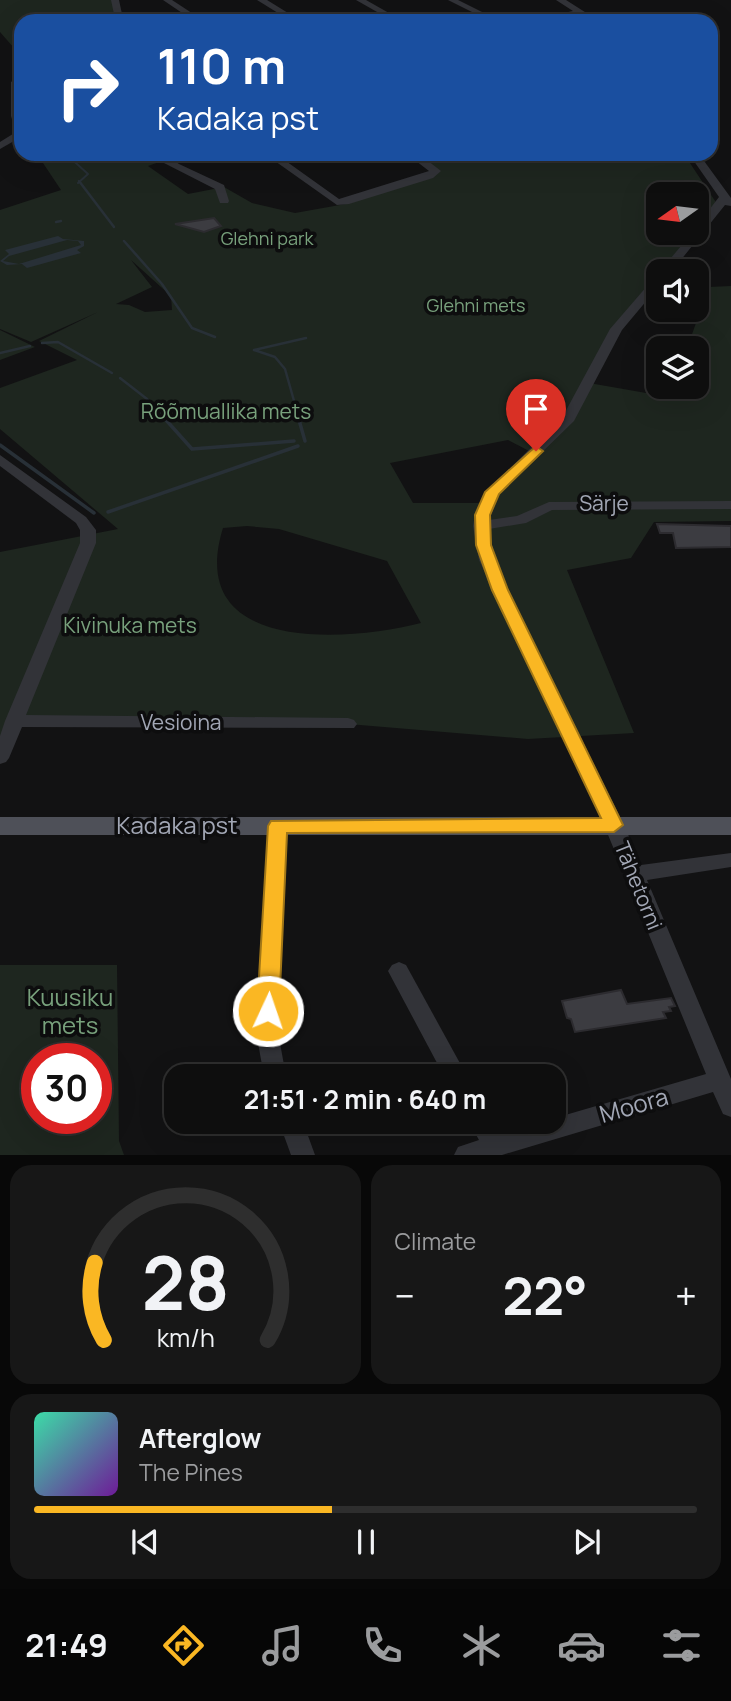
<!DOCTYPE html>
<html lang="en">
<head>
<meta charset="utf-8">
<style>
	:root { --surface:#0e0e0e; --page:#171717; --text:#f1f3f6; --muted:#9b9c9e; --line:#2e2e2e; --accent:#fab723 }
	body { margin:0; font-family:Manrope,sans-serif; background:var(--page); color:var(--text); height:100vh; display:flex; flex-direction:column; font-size:26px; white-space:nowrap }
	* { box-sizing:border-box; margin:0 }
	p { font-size:23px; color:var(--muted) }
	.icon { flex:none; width:38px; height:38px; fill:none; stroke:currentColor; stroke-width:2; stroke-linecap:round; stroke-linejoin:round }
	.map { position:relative; height:1155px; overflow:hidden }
	.drawer { display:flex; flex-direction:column; gap:10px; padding:10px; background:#080808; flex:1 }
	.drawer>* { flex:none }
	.banner { position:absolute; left:14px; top:14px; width:704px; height:147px; border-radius:21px; box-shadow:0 7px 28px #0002,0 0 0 2px var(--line); background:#1a4fa0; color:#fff; overflow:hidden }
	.needle { width:46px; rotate:256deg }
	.fabs { position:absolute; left:646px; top:182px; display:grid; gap:14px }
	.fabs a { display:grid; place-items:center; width:63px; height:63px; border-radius:14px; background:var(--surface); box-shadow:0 7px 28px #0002,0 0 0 2px var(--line); font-size:35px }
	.speed { position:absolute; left:21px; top:1043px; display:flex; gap:14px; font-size:35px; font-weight:700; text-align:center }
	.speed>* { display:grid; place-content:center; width:91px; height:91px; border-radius:50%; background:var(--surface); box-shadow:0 7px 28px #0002,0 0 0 2px var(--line); line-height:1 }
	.speed .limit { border:10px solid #d22; background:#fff; color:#111 }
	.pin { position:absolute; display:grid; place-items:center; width:60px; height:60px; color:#fff; margin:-72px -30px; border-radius:50% 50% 50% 0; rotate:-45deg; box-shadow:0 0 7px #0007 }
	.pin .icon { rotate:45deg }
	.me { position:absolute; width:77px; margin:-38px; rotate:3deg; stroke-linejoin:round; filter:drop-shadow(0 0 5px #0008) }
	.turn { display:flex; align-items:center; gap:24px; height:147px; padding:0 28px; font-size:32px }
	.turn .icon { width:91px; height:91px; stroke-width:2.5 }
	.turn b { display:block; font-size:49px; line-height:60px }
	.big { font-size:52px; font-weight:700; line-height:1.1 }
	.drawer .widget { flex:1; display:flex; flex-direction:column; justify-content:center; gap:10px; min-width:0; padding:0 24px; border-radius:21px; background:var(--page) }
	.drawer .dial { align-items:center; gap:0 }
	.dial svg { height:182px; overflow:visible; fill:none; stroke:var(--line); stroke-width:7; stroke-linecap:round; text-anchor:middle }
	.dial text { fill:var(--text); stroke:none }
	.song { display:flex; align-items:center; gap:21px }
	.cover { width:84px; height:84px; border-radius:10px; background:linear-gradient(135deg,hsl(160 70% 55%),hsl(280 70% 35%)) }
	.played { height:7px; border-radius:4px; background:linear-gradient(90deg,var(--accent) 45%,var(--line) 45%) }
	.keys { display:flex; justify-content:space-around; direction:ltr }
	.heat { display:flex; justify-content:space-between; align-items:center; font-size:38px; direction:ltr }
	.drawer .tiles { flex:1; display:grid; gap:10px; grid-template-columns:1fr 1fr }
	.widget:last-child { grid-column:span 2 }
	.trip { position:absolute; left:164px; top:1064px; width:402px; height:70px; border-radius:21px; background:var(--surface); box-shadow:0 7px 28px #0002,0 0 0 2px var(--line); font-weight:700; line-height:70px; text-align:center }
	.tabs { display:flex; height:112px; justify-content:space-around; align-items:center; background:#060606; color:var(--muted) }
	.tabs .icon { width:49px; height:49px }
	.tabs .on { color:var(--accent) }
	.tabs b { font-size:32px; color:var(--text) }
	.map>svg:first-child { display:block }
	.green { fill:#1e261f; fill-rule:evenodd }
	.water { fill:#283037; fill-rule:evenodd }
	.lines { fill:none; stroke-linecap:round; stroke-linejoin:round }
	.stream-far2 { stroke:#283037; stroke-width:2 }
	.stream-far1 { stroke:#283037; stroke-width:2.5 }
	.stream { stroke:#283037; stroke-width:3.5 }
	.building { fill:#3c3c41; stroke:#2c2b2f; stroke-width:2 }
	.minor { fill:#323338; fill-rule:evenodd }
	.major { fill:#4e5058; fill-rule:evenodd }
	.route { fill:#fab723; stroke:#a27717; stroke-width:2 }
	.labels { text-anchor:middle; stroke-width:7; stroke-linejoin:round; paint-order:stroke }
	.far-park-label { font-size:18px; fill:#78a17c; stroke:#0d0d0e }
	.park-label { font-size:21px; fill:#78a17c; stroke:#0d0d0e }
	.street-label { font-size:21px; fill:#a2a7b5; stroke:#0d0d0e }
	.near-street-label { font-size:24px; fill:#a2a7b5; stroke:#0d0d0e }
	.near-park-label { font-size:24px; fill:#78a17c; stroke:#0d0d0e }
</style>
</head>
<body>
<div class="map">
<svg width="731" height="1155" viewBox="0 0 731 1155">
	<rect width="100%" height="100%" fill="#121213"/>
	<g class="green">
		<path d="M0,0h113l2,21h-94v35l-21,-24z"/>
		<path d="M37,154h96l29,7 -14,5 40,28 36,-7 28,16 43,10 56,-10 85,-32 -24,-17h272l35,53 -53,64h-8v9l-42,49 -27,54 80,14 4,-10h23v-39h-9l22,-61 22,-1v235l-77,1 -23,36 -64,12 67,163 -106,6 -180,-15 -333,-3 -15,23v-192l118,-23 -118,-100v-41l77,-28 -38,-19 59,-29 -67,30 -31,-13v-119l61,-20zM658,194h38v39h-38zM131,260l40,36 1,14 -27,2 -16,-7 -13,-1 36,-17zM508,440l25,13 -46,50h-74l-23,-40zM247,526l32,3 108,32 34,62c-74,19 -237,31 -198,-95z"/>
		<path d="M0,330l35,17 -35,13z"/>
		<path d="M0,965h117l2,176 5,14h-124zM37,1059h59v59h-59z"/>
	</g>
	<path class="water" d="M58,236l5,3 21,2v5l-7,4 4,3 -54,15 -5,-4 -15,1 -7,-4 9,-7 -4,-4zM67,240l11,1 3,4 -62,19 -16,-3 6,-5z"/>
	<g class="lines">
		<path class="stream-far2" d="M66,154l22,20 -10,9"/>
		<g class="stream-far1">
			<path d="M79,181l35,46"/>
			<path d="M56,222l5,-1"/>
			<path d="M124,241l38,43 30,44 23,9"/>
			<path d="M42,343l16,-1 54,31"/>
			<path d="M0,353l30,-7"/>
			<path d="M120,378l27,21 21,23"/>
			<path d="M300,422l-15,-53 -10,-12 -21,-7 52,-12"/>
		</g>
		<g class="stream">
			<path d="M166,420l26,29 102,-8"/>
			<path d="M299,420l6,21"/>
			<path d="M0,445l94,68"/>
			<path d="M108,512l190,-66"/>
		</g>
	</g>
	<g class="building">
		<path d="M214,218l7,8 -17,6 -29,-8z"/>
		<path d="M657,524l74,2v21l-55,1 -3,-15h-13z"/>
		<path d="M621,990l6,14 44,-6 4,8 -6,1 2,4 -8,1 3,6 -91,14 -4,-13 -4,-1 -5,-17z"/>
	</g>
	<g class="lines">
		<g class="minor">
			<path d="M111,0h8l3,14 -2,7h-8l2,-7z"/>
			<path d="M163,0h9l32,21h-10z"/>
			<path d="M257,0h10l34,21h-10z"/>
			<path d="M356,0h10l37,21h-10z"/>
			<path d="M448,0h10l42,21h-10z"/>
			<path d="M556,0h10l33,21h-10l-10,-6 -36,6h-17l47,-10z"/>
			<path d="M15,79l4,3 2,55 -21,12v-7l16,-10 -5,-16v-34z"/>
			<path d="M146,154l-8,4 -5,-3 1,-1z"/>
			<path d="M163,154h10v6l6,4 45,21 5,16 -1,2h-8l-5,-14 -51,-26z"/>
			<path d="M265,154h11l63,45 90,-28 -22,-17h12l22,17 -8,7 -84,26 -12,1z"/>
			<path d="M689,154h10l32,44v8l-6,-1 -53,66h-12l32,-38h4v-6l23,-30z"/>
			<path d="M658,277v10l-36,43 -48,91 -75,73 -10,26 28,-4 32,-14 182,-1v8l-179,1 -26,13 -37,6 6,31 13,30 116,235 17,40 90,-12v14l-84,13 84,199v38l-8,-3 -10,-22 -211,63h-48l4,-8 21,-7 -10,-18h24l8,12 42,-12h12v-4l151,-44 -102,-249 -125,-265 -6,-34 2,-11 11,-23 77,-76 47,-87 44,-51z"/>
			<path d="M0,455l86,62 10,13v13l-70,172 322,3 6,2 3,4 -3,4 -332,-1 -13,31 -3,4 -6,2v-28l5,-15 75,-178v-13l-4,-7 -76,-57z"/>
			<path d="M278,819l7,2 3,5 -10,206 8,44h-22l-8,-44 12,-206 3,-5z"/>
			<path d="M399,962l7,3 61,111h-23l-56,-105 4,-6z"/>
			<path d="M279,1122h24l12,33h-24z"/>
		</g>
		<rect class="major" x="0" y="817" width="731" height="18"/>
	</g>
	<path class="route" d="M536,446l7,5 -44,43 -9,21 1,30 17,45 115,235 -9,7 -327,1 -8,178 -3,6 -8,3 -7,-3 -4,-6 11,-185 3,-5 330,-3 -109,-228 -16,-45 -1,-30 10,-23z"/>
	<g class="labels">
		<g class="far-park-label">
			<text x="267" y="245">Glehni park</text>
			<text x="476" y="312">Glehni mets</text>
		</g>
		<g class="park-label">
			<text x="226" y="419">Rõõmuallika mets</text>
			<text x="130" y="633">Kivinuka mets</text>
		</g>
		<g class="street-label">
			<text x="604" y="511">Särje</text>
			<text x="181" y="730">Vesioina</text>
			<text transform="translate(638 886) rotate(68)" y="7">Tähetorni</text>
		</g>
		<g class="near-street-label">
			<text x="177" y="834">Kadaka pst</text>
			<text transform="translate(634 1106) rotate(-16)" y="8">Moora</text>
		</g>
		<g class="near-park-label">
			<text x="70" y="1006">Kuusiku<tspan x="70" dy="28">mets</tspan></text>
		</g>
	</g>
</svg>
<div class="fabs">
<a><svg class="needle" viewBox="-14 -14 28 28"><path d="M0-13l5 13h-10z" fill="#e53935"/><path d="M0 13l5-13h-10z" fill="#9b9c9e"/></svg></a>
<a><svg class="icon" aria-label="sound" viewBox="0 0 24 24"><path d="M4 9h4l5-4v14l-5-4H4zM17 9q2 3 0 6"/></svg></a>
<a><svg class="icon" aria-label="layers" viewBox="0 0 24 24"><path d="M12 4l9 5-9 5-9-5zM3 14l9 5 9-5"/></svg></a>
</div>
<div class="speed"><div class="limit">30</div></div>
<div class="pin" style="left:536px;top:451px;background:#d93025"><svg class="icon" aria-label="arrive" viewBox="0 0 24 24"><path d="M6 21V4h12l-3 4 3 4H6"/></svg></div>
<svg class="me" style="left:268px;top:1011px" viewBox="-20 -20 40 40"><circle r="17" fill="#fab723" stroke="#fff" stroke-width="3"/><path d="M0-11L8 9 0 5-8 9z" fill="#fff"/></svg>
<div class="trip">21:51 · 2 min · 640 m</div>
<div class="banner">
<div class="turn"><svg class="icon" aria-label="right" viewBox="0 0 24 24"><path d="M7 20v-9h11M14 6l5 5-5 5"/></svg><div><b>110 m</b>Kadaka pst</div></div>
</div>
</div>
<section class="drawer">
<div class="tiles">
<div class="widget dial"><svg viewBox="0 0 100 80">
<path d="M14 69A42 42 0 1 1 86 69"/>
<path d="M14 69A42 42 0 0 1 10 35" stroke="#fab723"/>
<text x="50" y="56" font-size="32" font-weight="700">28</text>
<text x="50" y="72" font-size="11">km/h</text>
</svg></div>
<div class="widget"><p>Climate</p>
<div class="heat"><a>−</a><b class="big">22°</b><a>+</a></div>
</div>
<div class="widget">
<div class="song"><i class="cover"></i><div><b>Afterglow</b><p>The Pines</p></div></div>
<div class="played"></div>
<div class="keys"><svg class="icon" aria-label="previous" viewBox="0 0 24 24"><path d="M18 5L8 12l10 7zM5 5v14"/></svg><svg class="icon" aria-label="pause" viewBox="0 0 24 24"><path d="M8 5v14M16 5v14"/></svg><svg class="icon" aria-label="next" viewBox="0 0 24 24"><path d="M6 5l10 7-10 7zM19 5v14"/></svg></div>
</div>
</div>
</section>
<nav class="tabs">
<b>21:49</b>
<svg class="icon on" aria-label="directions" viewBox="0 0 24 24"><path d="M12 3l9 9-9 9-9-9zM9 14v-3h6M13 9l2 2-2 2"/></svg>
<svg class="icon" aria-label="music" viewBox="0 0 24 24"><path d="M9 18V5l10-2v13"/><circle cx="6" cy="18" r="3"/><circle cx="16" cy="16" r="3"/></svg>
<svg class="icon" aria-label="phone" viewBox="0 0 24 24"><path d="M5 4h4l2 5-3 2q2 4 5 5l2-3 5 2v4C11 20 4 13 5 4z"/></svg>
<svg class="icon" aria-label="climate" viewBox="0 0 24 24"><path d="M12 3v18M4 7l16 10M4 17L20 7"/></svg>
<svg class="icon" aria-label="car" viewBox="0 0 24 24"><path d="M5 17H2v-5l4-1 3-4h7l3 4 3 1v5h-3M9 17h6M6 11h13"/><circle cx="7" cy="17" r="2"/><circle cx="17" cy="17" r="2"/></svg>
<svg class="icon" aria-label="filters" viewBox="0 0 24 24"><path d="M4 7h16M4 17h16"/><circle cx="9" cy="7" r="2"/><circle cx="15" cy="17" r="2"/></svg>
</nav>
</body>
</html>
